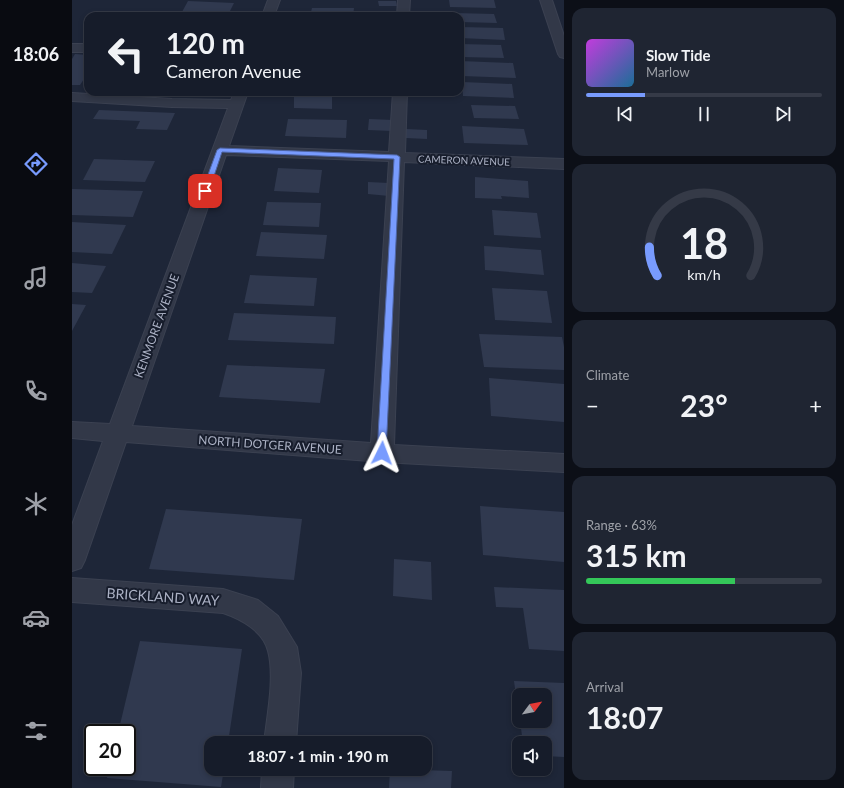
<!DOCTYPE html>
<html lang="en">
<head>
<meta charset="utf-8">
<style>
	:root { --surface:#161c2a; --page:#1f2532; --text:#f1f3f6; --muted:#9ea1a8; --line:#353a47; --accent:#789bfe }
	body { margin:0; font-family:Lato,sans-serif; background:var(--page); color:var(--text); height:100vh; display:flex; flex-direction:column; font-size:15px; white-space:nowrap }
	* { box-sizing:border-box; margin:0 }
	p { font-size:13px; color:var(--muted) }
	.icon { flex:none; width:22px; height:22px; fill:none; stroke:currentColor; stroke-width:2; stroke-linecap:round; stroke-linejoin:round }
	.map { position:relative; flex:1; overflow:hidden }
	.sheet { display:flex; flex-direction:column; gap:8px; padding:8px; background:#0c0f17; width:280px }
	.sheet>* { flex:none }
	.banner { position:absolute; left:12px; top:12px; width:380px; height:84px; border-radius:12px; box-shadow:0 2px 6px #0003,0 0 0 1px var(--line); background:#161c2a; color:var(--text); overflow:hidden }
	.needle { width:26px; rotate:58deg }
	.fabs { position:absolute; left:440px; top:688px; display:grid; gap:8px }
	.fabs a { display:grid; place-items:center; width:40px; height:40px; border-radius:8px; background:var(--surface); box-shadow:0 2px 6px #0003,0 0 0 1px var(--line); font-size:20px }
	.speed { position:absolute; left:12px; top:724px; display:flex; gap:8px; font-size:20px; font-weight:700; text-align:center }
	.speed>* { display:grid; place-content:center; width:52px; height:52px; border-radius:50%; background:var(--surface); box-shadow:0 2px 6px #0003,0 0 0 1px var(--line); line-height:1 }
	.speed .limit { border:2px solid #111; border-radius:6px; background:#fff; color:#111 }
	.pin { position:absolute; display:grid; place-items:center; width:34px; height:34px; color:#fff; margin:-17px; border-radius:8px; box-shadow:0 2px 6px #0006 }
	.me { position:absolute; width:44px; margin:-22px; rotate:3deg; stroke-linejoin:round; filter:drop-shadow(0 0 3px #0008) }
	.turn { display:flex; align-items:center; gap:14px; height:84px; padding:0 16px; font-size:18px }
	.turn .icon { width:52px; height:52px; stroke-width:2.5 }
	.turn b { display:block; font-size:28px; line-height:34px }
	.big { font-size:30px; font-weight:700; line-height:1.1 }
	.sheet .card { flex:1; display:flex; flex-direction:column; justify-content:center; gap:6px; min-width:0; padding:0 14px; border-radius:12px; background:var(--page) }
	.sheet .dial { align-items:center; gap:0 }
	.dial svg { height:104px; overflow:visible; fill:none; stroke:var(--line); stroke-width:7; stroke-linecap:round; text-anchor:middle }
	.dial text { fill:var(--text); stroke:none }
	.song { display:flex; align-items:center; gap:12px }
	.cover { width:48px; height:48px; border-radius:6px; background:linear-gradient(135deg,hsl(290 70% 55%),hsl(200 70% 35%)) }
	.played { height:4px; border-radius:2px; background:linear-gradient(90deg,var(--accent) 25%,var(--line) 25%) }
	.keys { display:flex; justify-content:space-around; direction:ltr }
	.heat { display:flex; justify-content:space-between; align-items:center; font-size:22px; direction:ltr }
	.charge { height:6px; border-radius:3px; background:linear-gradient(90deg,#34c759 63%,var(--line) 0) }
	.trip { position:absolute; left:132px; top:736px; width:228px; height:40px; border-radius:12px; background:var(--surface); box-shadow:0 2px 6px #0003,0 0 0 1px var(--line); font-weight:700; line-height:40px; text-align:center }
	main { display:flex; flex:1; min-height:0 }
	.tab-bar { display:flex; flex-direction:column; width:72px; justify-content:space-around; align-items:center; background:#090b11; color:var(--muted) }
	.tab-bar .icon { width:28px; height:28px }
	.tab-bar .selected { color:var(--accent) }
	.tab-bar b { font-size:18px; color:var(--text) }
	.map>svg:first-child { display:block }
	.building { fill:#30394f }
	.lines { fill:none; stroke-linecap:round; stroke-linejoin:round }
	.minor-casing { stroke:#3b4151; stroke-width:2 }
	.minor { fill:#323848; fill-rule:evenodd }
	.route { fill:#789bfe; stroke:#4e65a5 }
	.labels { text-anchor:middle; stroke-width:4; stroke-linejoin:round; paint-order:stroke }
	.far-street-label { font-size:10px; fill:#acb2c5; stroke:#171d2c }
	.street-label { font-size:12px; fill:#acb2c5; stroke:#171d2c }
	.near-street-label { font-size:14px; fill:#acb2c5; stroke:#171d2c }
</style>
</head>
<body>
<main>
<nav class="tab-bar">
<b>18:06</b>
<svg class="icon selected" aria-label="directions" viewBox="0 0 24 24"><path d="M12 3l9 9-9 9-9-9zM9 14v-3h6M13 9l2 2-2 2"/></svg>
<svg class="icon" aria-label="music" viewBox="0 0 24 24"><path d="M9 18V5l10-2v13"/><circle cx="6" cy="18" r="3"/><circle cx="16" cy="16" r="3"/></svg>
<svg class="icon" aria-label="phone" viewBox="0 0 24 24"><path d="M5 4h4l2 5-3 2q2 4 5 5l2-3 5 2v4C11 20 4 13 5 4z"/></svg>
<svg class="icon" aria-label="climate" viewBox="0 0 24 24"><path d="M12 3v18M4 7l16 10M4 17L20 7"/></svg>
<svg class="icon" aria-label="car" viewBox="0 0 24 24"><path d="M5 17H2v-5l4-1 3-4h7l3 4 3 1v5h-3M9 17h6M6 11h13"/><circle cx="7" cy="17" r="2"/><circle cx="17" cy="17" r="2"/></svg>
<svg class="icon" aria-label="filters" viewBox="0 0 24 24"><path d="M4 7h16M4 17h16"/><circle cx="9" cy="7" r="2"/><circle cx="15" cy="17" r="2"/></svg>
</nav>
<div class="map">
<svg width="492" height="788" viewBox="0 0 492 788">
	<rect width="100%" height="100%" fill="#1e2638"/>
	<g class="building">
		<path d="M377,0h45l2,8 -46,-1z"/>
		<path d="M116,1l46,2 -5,10 -47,-1z"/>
		<path d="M306,1h18l1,5h-18z"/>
		<path d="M240,8h42l-1,8h-43z"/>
		<path d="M37,12l20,1 -2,3h-21z"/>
		<path d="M382,13l40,1 3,9 -37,-1v-6h-6z"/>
		<path d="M388,27l43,1 2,12 -45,-2z"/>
		<path d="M388,44l41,1 3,13 -42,-1z"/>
		<path d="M3,54l13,1v18l-8,12h-8v-26z"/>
		<path d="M388,61l53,2 3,15 -54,-2z"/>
		<path d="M390,82l50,2 2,14 -51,-2z"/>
		<path d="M222,96h38v13l-38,-1z"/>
		<path d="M399,105l44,1 4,13 -45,-1z"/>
		<path d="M27,110l76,3 -8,17 -31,-1 4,-8 -47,-2z"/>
		<path d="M216,119l59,1 -1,18 -61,-2z"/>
		<path d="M297,119l24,1 -1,11 -24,-1z"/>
		<path d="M390,126l62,3 4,16 -64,-2z"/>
		<path d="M334,129l21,1v9l-21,-1z"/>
		<path d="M22,159l61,2 -10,21 -62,-2z"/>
		<path d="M206,168l44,2 -3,23 -45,-2z"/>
		<path d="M403,177l53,4 1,17 -28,-2 1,3 -27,-1z"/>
		<path d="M296,182l21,1v13l-21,-2z"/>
		<path d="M0,189l71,2 -10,26 -61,-2z"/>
		<path d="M195,202l54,1 -2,24 -56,-2z"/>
		<path d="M420,210l45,3 4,25 -47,-3z"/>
		<path d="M0,222l54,3 -14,29 -40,-2z"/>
		<path d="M189,232l66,3 -3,24 -68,-3z"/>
		<path d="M412,246l57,4 3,25 -59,-5z"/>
		<path d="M0,263l34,3 -14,27 -20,-1z"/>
		<path d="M178,275l67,3 -3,28 -70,-3z"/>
		<path d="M420,288l55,3 5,32 -57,-3z"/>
		<path d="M0,304l14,1 -14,26z"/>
		<path d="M162,313l102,4 -2,27 -106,-4z"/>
		<path d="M407,334l83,3 2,10v23l-80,-3z"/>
		<path d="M155,365l98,4 -5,34 -101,-6z"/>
		<path d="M417,378l75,6v38l-73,-6z"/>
		<path d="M408,506l84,6v50l-81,-7z"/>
		<path d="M94,509l136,10 -8,61 -145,-11z"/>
		<path d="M322,559l37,3 1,38 -39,-4z"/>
		<path d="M422,587l70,3v61l-35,-2 -6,-41 -27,-1z"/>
		<path d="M68,641l102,8 -14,94h-17v26h13l-3,18 -114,-9 2,-11h18v-34h-9z"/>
		<path d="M442,681l50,2v74l-19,-1v-13h-22l-3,-22h25v-26h-26l-1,16z"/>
		<path d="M318,769l62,2 -1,17h-62z"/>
	</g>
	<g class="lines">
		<defs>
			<g id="minor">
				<path d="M196,0h12l-6,16h-12z"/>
				<path d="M326,0h12l-1,16h-12z"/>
				<path d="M468,0h12l12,36v22l-4,-1 -2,-3z"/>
				<rect x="0" y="44" width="16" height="8"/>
				<path d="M162,92h14l-19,54 160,6 4,-60h14l-2,61 159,6v10l-160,-7 -10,283 170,9v18l-182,-10 -256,-20 -41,118 -4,8 -9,3v-46l31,-84 -31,-3v-16l38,2 118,-316 -56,-1 -100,-6v-8l100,6 59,1zM154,155l163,6 -18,282 -239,-17z"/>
				<path d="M0,578l151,11 35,11 20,16 19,31 4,26 -5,70h-32c3,-27 11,-66 4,-92 -5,-20 -27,-32 -45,-38l-151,-11z"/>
				<path d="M190,769h32l-1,19h-32z"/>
			</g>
		</defs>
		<use href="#minor" class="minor-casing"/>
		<use href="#minor" class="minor"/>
	</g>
	<path class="route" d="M148,148l177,7 3,2 -14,296 -1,2h-7l-1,-2 17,-294 -172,-7 -13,39 -6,2 -1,-2 15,-41z"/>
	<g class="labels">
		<g class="far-street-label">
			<text transform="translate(392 160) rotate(2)" y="4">CAMERON AVENUE</text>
		</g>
		<g class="street-label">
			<text transform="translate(85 326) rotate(-70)" y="4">KENMORE AVENUE</text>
			<text transform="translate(198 445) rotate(4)" y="4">NORTH DOTGER AVENUE</text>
		</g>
		<g class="near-street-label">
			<text transform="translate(91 597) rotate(4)" y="5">BRICKLAND WAY</text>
		</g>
	</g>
</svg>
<div class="fabs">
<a><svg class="needle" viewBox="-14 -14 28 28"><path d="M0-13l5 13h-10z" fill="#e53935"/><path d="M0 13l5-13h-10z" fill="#9ea1a8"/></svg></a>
<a><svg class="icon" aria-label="sound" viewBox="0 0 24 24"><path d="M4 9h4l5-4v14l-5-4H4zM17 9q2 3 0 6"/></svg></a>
</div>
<div class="speed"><div class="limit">20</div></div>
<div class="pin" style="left:133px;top:191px;background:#d93025"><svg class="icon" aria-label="arrive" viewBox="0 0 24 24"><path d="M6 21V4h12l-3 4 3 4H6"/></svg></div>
<svg class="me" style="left:310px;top:453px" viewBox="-20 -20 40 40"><path d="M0-17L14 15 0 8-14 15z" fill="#789bfe" stroke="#fff" stroke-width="4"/></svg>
<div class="trip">18:07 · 1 min · 190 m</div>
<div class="banner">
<div class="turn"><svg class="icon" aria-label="left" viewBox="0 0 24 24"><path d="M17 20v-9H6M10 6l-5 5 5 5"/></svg><div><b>120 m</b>Cameron Avenue</div></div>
</div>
</div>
<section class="sheet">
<div class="card">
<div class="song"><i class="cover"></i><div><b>Slow Tide</b><p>Marlow</p></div></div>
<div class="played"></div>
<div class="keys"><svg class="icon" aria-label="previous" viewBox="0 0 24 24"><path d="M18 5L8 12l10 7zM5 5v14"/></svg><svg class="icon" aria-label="pause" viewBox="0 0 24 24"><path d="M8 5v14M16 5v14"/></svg><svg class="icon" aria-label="next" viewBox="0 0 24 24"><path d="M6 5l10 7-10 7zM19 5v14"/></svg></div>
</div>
<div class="card dial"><svg viewBox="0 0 100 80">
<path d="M14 69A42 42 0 1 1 86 69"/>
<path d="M14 69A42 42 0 0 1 8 47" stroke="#789bfe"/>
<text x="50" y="56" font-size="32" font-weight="700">18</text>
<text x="50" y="72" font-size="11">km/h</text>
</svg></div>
<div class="card"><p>Climate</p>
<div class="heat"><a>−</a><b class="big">23°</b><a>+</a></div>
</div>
<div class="card"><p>Range · 63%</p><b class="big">315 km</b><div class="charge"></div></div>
<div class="card"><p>Arrival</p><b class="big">18:07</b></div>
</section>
</main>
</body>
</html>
